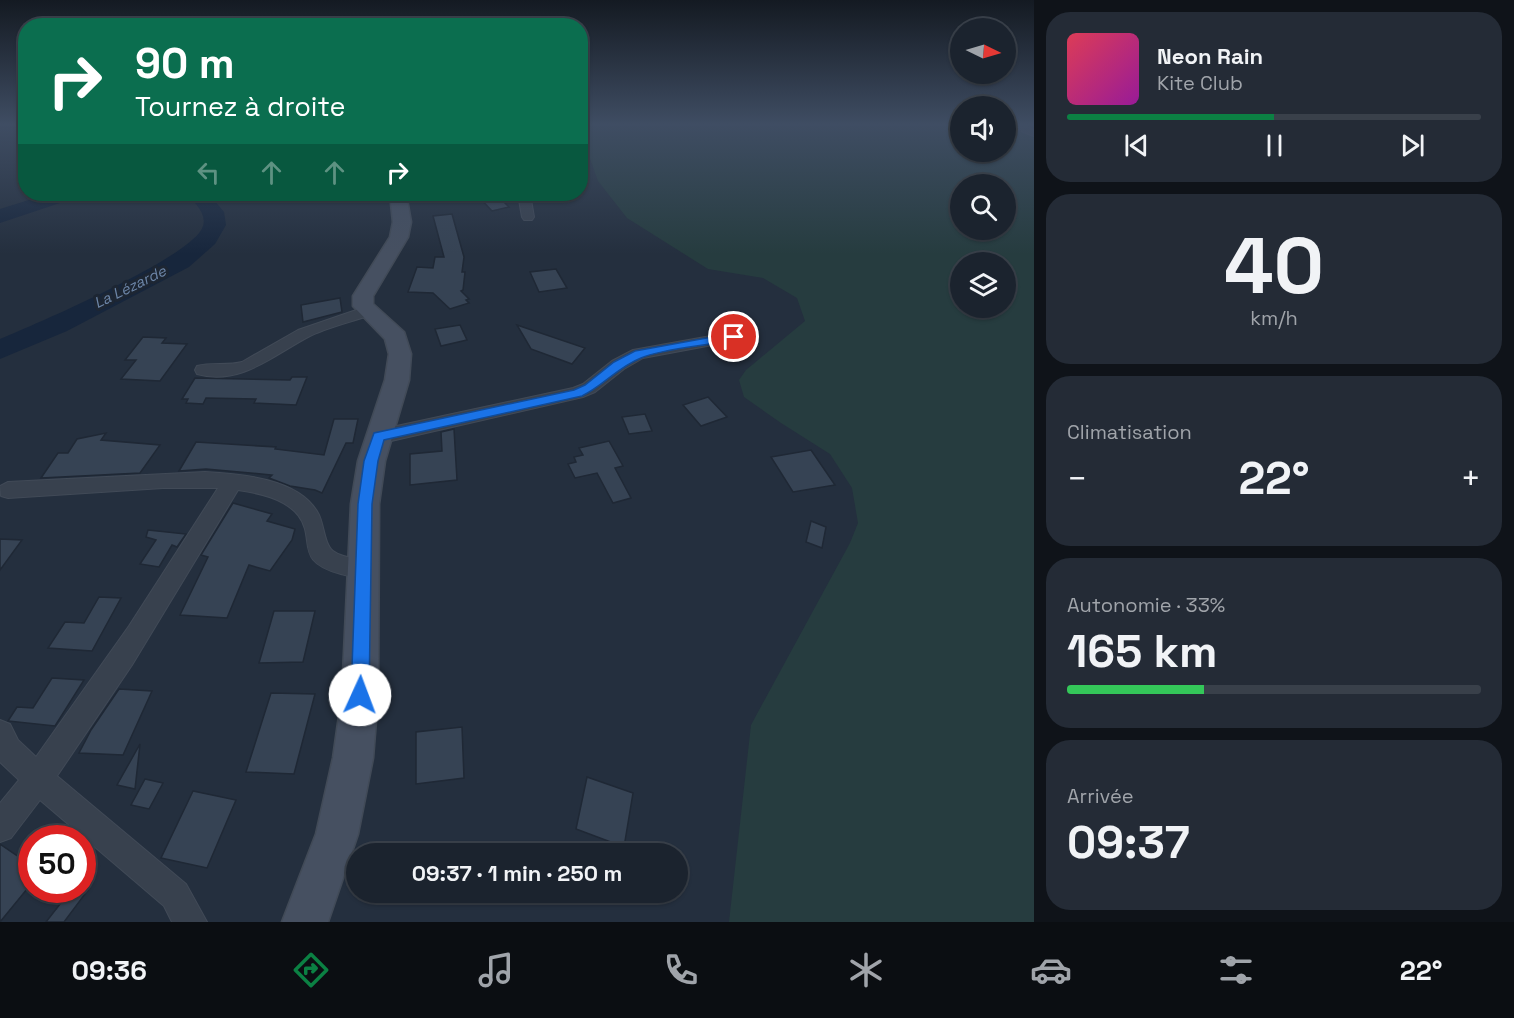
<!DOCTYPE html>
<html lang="fr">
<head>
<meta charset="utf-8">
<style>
	:root { --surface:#1b232e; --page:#242b36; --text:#f1f3f6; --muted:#a0a4aa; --line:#39404a; --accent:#0b8043 }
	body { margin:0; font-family:"Space Grotesk",sans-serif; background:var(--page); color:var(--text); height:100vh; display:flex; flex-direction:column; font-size:22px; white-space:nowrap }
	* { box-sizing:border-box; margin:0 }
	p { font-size:20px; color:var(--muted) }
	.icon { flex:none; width:33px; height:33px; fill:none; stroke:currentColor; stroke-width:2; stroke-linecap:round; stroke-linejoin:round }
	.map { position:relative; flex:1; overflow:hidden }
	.details { display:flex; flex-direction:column; gap:12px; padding:12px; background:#0f1319; width:480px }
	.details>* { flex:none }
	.top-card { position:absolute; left:18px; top:18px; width:570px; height:183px; border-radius:24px; box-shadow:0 2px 4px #0004,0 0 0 2px var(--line); background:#0b6e4f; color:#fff; overflow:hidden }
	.needle { width:39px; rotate:95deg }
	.tools { position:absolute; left:950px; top:18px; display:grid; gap:12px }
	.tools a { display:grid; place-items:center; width:66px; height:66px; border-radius:50%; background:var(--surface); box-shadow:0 2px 4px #0004,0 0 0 2px var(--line); font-size:30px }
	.speed { position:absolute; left:18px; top:825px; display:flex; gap:12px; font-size:30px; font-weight:700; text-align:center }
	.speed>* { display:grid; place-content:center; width:78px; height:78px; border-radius:50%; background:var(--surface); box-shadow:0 2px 4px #0004,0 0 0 2px var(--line); line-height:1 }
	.speed .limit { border:9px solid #d22; background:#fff; color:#111 }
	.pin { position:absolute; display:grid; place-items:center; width:51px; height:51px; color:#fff; margin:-26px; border:3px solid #fff; border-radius:50%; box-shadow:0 2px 6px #0007 }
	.me { position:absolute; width:66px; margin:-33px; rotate:2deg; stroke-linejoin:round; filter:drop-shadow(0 0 4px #0008) }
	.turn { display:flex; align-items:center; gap:21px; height:126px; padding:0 18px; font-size:27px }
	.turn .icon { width:78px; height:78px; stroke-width:2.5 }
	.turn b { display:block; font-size:42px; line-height:51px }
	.lanes { display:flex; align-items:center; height:57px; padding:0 18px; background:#0003; justify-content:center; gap:30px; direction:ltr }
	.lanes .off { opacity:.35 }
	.big { font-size:45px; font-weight:700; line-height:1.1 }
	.details .widget { flex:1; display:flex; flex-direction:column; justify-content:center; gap:9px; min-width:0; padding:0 21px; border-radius:24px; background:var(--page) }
	.details .dial { align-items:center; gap:0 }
	.dial b { font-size:78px; line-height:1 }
	.song { display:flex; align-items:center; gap:18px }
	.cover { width:72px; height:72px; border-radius:9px; background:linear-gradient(135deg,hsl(350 70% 55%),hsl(300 70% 35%)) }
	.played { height:6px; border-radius:3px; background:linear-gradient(90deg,var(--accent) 50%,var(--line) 50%) }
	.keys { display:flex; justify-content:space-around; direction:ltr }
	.heat { display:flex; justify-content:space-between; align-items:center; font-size:33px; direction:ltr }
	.charge { height:9px; border-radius:4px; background:linear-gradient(90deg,#34c759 33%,var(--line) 0) }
	.trip { position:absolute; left:346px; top:843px; width:342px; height:60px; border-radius:30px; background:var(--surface); box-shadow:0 2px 4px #0004,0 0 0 2px var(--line); font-weight:700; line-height:60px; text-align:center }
	.menu { display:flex; height:96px; justify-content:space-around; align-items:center; background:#0b0e12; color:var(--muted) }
	.menu .icon { width:42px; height:42px }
	.menu .current { color:var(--accent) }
	.menu b { font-size:27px; color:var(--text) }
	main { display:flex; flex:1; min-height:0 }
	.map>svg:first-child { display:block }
	.green { fill:#263c3f; fill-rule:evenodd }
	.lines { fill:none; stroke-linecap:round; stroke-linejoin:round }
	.river { fill:#17263c; fill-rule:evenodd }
	.building { fill:#364354; stroke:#1f2835; stroke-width:1.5 }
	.street-casing { stroke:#414a57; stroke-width:2 }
	.secondary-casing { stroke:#414a57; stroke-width:3 }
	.street { fill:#38414e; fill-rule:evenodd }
	.secondary { fill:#465061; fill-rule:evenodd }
	.route { fill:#1a73e8; stroke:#114b97; stroke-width:1.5 }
	.labels { text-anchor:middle; stroke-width:6; stroke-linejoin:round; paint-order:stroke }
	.far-water-label { font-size:15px; font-style:italic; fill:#6d86a8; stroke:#1d2633 }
</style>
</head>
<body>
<main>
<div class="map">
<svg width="1034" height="922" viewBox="0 0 1034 922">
	<rect width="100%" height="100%" fill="#242f3e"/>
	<path class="green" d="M581,125h379v27h45v-25l29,8v787h-305l22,-197 99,-182 8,-20 -6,-35 -22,-34 -49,-31 -37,-26 -5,-17 7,-10 59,-49 -8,-23 -34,-20 -55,-9 -81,-51 -29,-37 -17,-48zM960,184h45v46h-45zM960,262h45v46h-45z"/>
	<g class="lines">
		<g class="river">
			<path d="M48,194h30l-3,4 -75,25v-14z"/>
			<path d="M188,194h21l15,18 2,13 -11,19 -26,23 -122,64 -67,28v-20c34,-14 195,-83 203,-113 4,-13 -9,-23 -15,-32z"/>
		</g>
	</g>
	<g class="building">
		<path d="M476,194h20l13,13 -17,4z"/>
		<path d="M452,214l12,43 -2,15h3l-2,18 -2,1 8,8 -3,1 3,3 -19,6 -17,-16 -25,-1 9,-25 16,1 2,-11h9l-11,-41z"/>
		<path d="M556,269l11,19 -28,4 -9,-20z"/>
		<path d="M340,298l2,14 -39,10 -2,-17z"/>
		<path d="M460,325l7,15 -26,6 -6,-17z"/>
		<path d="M517,325l68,23 -13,16 -41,-15z"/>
		<path d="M143,337l23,1 -4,5 25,1 -27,37 -39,-2 15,-19h-11z"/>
		<path d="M292,377h15l-11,28 -42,-2 2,-4 -50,-1 -3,6 -17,-1 2,-4h-6l13,-21 95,2z"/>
		<path d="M708,397l19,20 -26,9 -18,-21z"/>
		<path d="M645,414l7,17 -23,3 -7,-17z"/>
		<path d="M334,419h24l-5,24h-7l-24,50 -7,-3 -25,-4 -21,-8 3,-3 -66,-6 -27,2 17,-29 80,5 -1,2 49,6z"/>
		<path d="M454,429l3,51 -47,5v-31l32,-3 -1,-19z"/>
		<path d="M106,433l-5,7 59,5 -20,28 -99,5 17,-25h10l9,-14z"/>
		<path d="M609,441l14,25 -8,2 16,30 -18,5 -16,-30 -22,5 -7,-14 8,-2 -2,-5 9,-2 -4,-7z"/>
		<path d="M811,450l24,35 -42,7 -22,-35z"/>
		<path d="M233,503l39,11 -5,7 28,8 -3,11 -22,31 -21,-6 -22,53 -47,-3 28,-58 -7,-2z"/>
		<path d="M811,521l15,6 -4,21 -16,-6z"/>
		<path d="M148,530l38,4 -9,13 -5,-2 -13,22 -19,-3 16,-24 -10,-3z"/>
		<path d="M0,539l22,1 -22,30z"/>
		<path d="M99,597l22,1 -29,53 -44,-3 17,-26 19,1z"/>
		<path d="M274,611h41l-12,51 -44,1z"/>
		<path d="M52,678l32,2 -29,46 -47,-5 9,-14 16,1z"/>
		<path d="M119,689l33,2 -29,64 -44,-2 12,-23z"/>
		<path d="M271,693l44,1 -21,80 -48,-2z"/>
		<path d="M462,727l2,51 -48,6v-52z"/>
		<path d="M140,744l-5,45 -18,-4z"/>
		<path d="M587,777l46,16 -9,54 -48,-18z"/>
		<path d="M145,779l18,4 -14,26 -18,-4z"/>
		<path d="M193,791l43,9 -29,68 -46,-10z"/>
		<path d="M0,844l32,22v17l-32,39z"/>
		<path d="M82,886l6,4 -24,32h-18l25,-32h11z"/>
	</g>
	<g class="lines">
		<defs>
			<g id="street">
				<path d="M1005,125h16l13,5v6z"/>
				<path d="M518,194h12l4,23 -2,3h-8l-2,-3z"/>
				<path d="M368,306l8,5 -3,3c-21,8 -45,13 -65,23 -36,19 -68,49 -111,37l-2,-4 2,-4c15,-4 30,0 45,-4l56,-32z"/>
				<path d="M733,332l6,2 2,3 -2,3 -96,18 -19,11 -29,23 -12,5 -205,47 -7,-2 -2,-5 2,-5 7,-2 195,-42 10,-4 29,-23 21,-11z"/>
				<path d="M205,472c35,2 94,6 113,41 6,10 6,31 15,38 10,8 28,7 40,11l3,7 -3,7c-11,4 -21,1 -32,-2 -49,-13 -24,-34 -43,-59 -14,-17 -40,-22 -60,-25l-106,175 -75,111 129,108 21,38h-35l-8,-16 -124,-106 -29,38 -11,4v-39l19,-23 -19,-18v-42l10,4 8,16 18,17 93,-131 89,-138h-55l-155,10 -7,-2 -1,-10 8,-4z"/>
			</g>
			<path id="secondary" d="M390,194h16l5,28 -3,15 -35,59v8l31,28 7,22 -2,26 -24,81 -6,43 -1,191 -5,63 -15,76 -30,88h-46l34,-88 17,-76 9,-63 9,-191 7,-43 27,-81 4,-26 -4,-15 -32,-33v-10l37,-59 3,-15z"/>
		</defs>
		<use href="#street" class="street-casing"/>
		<use href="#secondary" class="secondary-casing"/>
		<use href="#street" class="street"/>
		<use href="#secondary" class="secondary"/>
	</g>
	<linearGradient id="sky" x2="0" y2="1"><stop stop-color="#141a22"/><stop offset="0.49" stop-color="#3f4d63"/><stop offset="1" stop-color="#3f4d63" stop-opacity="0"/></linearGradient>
	<rect width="1034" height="254" fill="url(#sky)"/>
	<path class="route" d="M734,333l3,1v5c-28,7 -72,9 -96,19 -23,9 -38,28 -59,38l-198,44 -6,21 -6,43 -3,191 -2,7 -7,3 -7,-3 -2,-7 7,-191 6,-43 10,-28 200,-43 11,-5 29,-23 21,-11z"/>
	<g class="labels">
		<g class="far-water-label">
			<text transform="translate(130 287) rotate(-26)" y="5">La Lézarde</text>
		</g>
	</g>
</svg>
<div class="tools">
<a><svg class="needle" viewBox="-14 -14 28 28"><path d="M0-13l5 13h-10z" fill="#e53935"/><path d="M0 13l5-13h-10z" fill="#a0a4aa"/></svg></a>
<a><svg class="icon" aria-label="sound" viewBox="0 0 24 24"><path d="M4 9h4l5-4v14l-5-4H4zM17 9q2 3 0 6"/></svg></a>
<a><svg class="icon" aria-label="search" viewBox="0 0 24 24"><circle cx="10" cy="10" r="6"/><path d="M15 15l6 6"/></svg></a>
<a><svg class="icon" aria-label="layers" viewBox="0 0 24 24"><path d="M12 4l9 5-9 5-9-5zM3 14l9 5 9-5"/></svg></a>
</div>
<div class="speed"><div class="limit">50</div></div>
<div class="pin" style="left:734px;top:337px;background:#d93025"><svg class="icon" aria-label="arrive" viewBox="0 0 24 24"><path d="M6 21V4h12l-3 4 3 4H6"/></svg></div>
<svg class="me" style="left:360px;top:695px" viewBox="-20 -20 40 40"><circle r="19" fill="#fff"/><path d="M0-13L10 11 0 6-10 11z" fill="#1a73e8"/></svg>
<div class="trip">09:37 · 1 min · 250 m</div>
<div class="top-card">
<div class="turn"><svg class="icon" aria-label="right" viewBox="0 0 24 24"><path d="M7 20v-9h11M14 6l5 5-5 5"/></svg><div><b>90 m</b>Tournez à droite</div></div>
<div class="lanes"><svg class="icon off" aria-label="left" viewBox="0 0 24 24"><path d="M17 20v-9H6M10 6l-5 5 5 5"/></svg><svg class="icon off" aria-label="ahead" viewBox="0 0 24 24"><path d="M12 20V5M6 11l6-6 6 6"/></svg><svg class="icon off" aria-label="ahead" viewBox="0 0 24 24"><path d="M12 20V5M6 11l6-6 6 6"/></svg><svg class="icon" aria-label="right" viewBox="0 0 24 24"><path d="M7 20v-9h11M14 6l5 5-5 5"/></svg></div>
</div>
</div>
<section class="details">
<div class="widget">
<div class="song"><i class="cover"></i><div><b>Neon Rain</b><p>Kite Club</p></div></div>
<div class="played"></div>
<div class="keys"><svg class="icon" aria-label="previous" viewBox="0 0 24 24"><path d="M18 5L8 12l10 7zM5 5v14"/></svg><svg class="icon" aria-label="pause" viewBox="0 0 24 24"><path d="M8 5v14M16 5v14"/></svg><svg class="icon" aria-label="next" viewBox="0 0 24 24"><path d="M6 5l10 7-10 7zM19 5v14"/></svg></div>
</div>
<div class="widget dial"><b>40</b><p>km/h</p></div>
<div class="widget"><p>Climatisation</p>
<div class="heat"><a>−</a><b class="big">22°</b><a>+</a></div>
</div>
<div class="widget"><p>Autonomie · 33%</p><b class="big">165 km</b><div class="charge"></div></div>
<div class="widget"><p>Arrivée</p><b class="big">09:37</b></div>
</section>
</main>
<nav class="menu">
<b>09:36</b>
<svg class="icon current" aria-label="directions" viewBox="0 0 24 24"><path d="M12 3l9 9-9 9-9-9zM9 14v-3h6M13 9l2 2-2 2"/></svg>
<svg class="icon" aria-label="music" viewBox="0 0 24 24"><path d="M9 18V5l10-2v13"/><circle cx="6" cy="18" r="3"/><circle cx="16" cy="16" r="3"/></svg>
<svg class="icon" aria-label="phone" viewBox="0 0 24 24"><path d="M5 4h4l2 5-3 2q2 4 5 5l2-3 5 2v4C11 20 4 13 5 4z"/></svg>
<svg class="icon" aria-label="climate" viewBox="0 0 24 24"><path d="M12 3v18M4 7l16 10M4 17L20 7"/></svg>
<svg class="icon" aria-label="car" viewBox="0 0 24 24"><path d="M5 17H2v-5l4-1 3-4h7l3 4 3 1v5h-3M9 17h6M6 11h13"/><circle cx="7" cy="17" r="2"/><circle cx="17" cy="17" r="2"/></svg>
<svg class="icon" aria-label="filters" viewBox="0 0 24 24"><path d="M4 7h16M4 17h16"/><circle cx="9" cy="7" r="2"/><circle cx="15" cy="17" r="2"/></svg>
<b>22°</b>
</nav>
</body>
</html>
